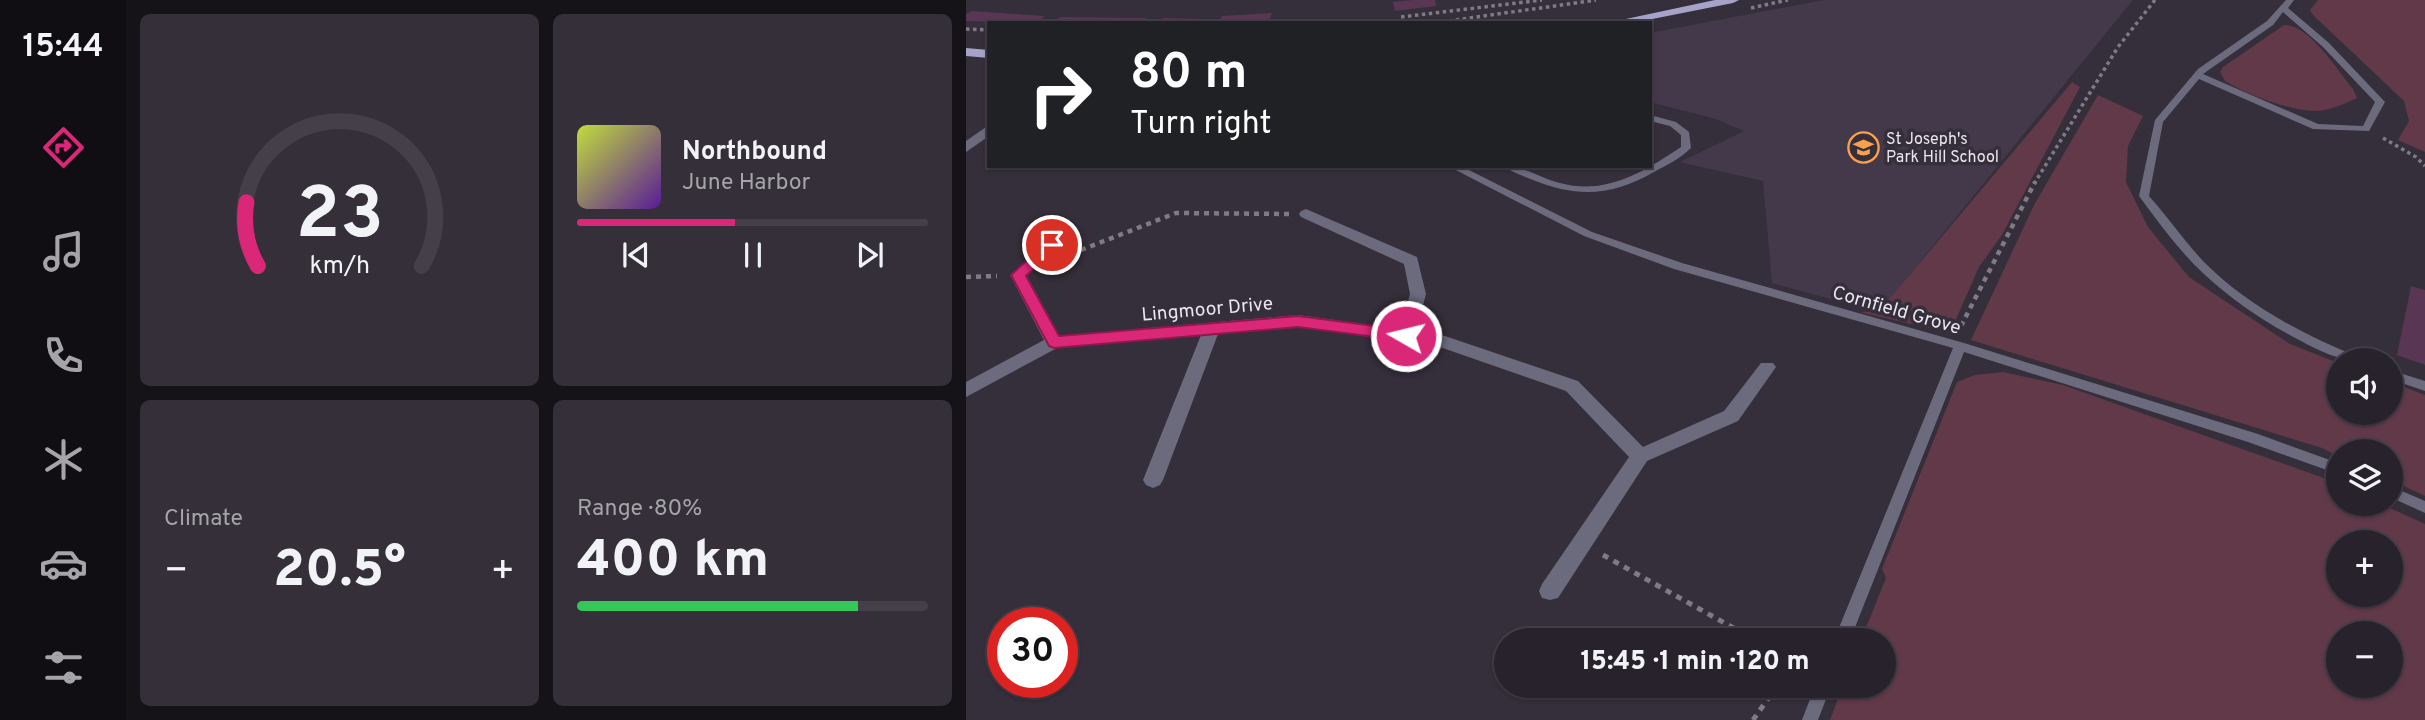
<!DOCTYPE html>
<html lang="en">
<head>
<meta charset="utf-8">
<style>
	:root { --surface:#28222c; --page:#342f38; --text:#f1f3f6; --muted:#a5a4a9; --line:#443f48; --accent:#db2777 }
	body { margin:0; font-family:Overpass,sans-serif; background:var(--page); color:var(--text); height:100vh; display:flex; flex-direction:column; font-size:26px; white-space:nowrap }
	* { box-sizing:border-box; margin:0 }
	p { font-size:23px; color:var(--muted) }
	.icon { flex:none; width:38px; height:38px; fill:none; stroke:currentColor; stroke-width:2; stroke-linecap:round; stroke-linejoin:round }
	.map { position:relative; flex:1; overflow:hidden }
	.panel { display:flex; flex-direction:column; gap:14px; padding:14px; background:#161318; width:840px }
	.panel>* { flex:none }
	.top-card { position:absolute; left:21px; top:21px; width:665px; height:147px; border-radius:0px; box-shadow:0 2px 5px #0004,0 0 0 2px var(--line); background:#202124; color:#fff; overflow:hidden }
	.tools { position:absolute; left:1360px; top:348px; display:grid; gap:14px }
	.tools a { display:grid; place-items:center; width:77px; height:77px; border-radius:50%; background:var(--surface); box-shadow:0 2px 5px #0004,0 0 0 2px var(--line); font-size:35px }
	.speed { position:absolute; left:21px; top:607px; display:flex; gap:14px; font-size:35px; font-weight:700; text-align:center }
	.speed>* { display:grid; place-content:center; width:91px; height:91px; border-radius:50%; background:var(--surface); box-shadow:0 2px 5px #0004,0 0 0 2px var(--line); line-height:1 }
	.speed .limit { border:10px solid #d22; background:#fff; color:#111 }
	.pin { position:absolute; display:grid; place-items:center; width:60px; height:60px; color:#fff; margin:-30px; border:4px solid #fff; border-radius:50%; box-shadow:0 2px 7px #0007 }
	.me { position:absolute; width:77px; margin:-38px; rotate:278deg; stroke-linejoin:round; filter:drop-shadow(0 0 5px #0008) }
	.turn { display:flex; align-items:center; gap:24px; height:147px; padding:0 28px; font-size:32px }
	.turn .icon { width:91px; height:91px; stroke-width:2.5 }
	.turn b { display:block; font-size:49px; line-height:60px }
	.big { font-size:52px; font-weight:800; line-height:1.1 }
	.panel .card { flex:1; display:flex; flex-direction:column; justify-content:center; gap:10px; min-width:0; padding:0 24px; border-radius:10px; background:var(--page) }
	.panel .dial { align-items:center; gap:0 }
	.dial svg { height:182px; overflow:visible; fill:none; stroke:var(--line); stroke-width:7; stroke-linecap:round; text-anchor:middle }
	.dial text { fill:var(--text); stroke:none }
	.song { display:flex; align-items:center; gap:21px }
	.cover { width:84px; height:84px; border-radius:10px; background:linear-gradient(135deg,hsl(70 70% 55%),hsl(270 70% 35%)) }
	.played { height:7px; border-radius:4px; background:linear-gradient(90deg,var(--accent) 45%,var(--line) 45%) }
	.keys { display:flex; justify-content:space-around; direction:ltr }
	.heat { display:flex; justify-content:space-between; align-items:center; font-size:38px; direction:ltr }
	.charge { height:10px; border-radius:5px; background:linear-gradient(90deg,#34c759 80%,var(--line) 0) }
	.panel .tiles { flex:1; display:grid; gap:14px; grid-template-columns:repeat(2,1fr) }
	.trip { position:absolute; left:528px; top:628px; width:402px; height:70px; border-radius:35px; background:var(--surface); box-shadow:0 2px 5px #0004,0 0 0 2px var(--line); font-weight:800; line-height:70px; text-align:center }
	main { display:flex; flex:1; min-height:0 }
	.dock { display:flex; flex-direction:column; width:126px; justify-content:space-around; align-items:center; background:#100e12; color:var(--muted) }
	.dock .icon { width:49px; height:49px }
	.dock .on { color:var(--accent) }
	.dock b { font-size:32px; color:var(--text) }
	.map>svg:first-child { display:block }
	.built { fill:#44394b }
	.green { fill:#623949; fill-rule:evenodd }
	.building { fill:#593653 }
	.lines { fill:none; stroke-linecap:round; stroke-linejoin:round }
	.path-far2 { stroke:#807a85; stroke-width:3.5; stroke-dasharray:3.5 3.5; stroke-linecap:butt }
	.path-far1 { stroke:#807a85; stroke-width:4.5; stroke-dasharray:5 5; stroke-linecap:butt }
	.path { stroke:#807a85; stroke-width:5; stroke-dasharray:6 6; stroke-linecap:butt }
	.service { fill:#6c6b7e; fill-rule:evenodd }
	.minor { fill:#6c6b7e; fill-rule:evenodd }
	.primary { fill:#a6a3ca; fill-rule:evenodd }
	.route { fill:#db2777; stroke:#8e194d; stroke-width:2 }
	.labels { text-anchor:middle; stroke-width:7; stroke-linejoin:round; paint-order:stroke }
	.far-poi-label { font-size:16px; fill:#eae5ee; stroke:#352e3b; text-anchor:start }
	.street-label { font-size:19px; fill:#eae5ee; stroke:#352e3b }
</style>
</head>
<body>
<main>
<nav class="dock">
<b>15:44</b>
<svg class="icon on" aria-label="directions" viewBox="0 0 24 24"><path d="M12 3l9 9-9 9-9-9zM9 14v-3h6M13 9l2 2-2 2"/></svg>
<svg class="icon" aria-label="music" viewBox="0 0 24 24"><path d="M9 18V5l10-2v13"/><circle cx="6" cy="18" r="3"/><circle cx="16" cy="16" r="3"/></svg>
<svg class="icon" aria-label="phone" viewBox="0 0 24 24"><path d="M5 4h4l2 5-3 2q2 4 5 5l2-3 5 2v4C11 20 4 13 5 4z"/></svg>
<svg class="icon" aria-label="climate" viewBox="0 0 24 24"><path d="M12 3v18M4 7l16 10M4 17L20 7"/></svg>
<svg class="icon" aria-label="car" viewBox="0 0 24 24"><path d="M5 17H2v-5l4-1 3-4h7l3 4 3 1v5h-3M9 17h6M6 11h13"/><circle cx="7" cy="17" r="2"/><circle cx="17" cy="17" r="2"/></svg>
<svg class="icon" aria-label="filters" viewBox="0 0 24 24"><path d="M4 7h16M4 17h16"/><circle cx="9" cy="7" r="2"/><circle cx="15" cy="17" r="2"/></svg>
</nav>
<section class="panel">
<div class="tiles">
<div class="card dial"><svg viewBox="0 0 100 80">
<path d="M14 69A42 42 0 1 1 86 69"/>
<path d="M14 69A42 42 0 0 1 9 41" stroke="#db2777"/>
<text x="50" y="56" font-size="32" font-weight="700">23</text>
<text x="50" y="72" font-size="11">km/h</text>
</svg></div>
<div class="card">
<div class="song"><i class="cover"></i><div><b>Northbound</b><p>June Harbor</p></div></div>
<div class="played"></div>
<div class="keys"><svg class="icon" aria-label="previous" viewBox="0 0 24 24"><path d="M18 5L8 12l10 7zM5 5v14"/></svg><svg class="icon" aria-label="pause" viewBox="0 0 24 24"><path d="M8 5v14M16 5v14"/></svg><svg class="icon" aria-label="next" viewBox="0 0 24 24"><path d="M6 5l10 7-10 7zM19 5v14"/></svg></div>
</div>
<div class="card"><p>Climate</p>
<div class="heat"><a>−</a><b class="big">20.5°</b><a>+</a></div>
</div>
<div class="card"><p>Range · 80%</p><b class="big">400 km</b><div class="charge"></div></div>
</div>
</section>
<div class="map">
<svg width="1459" height="720" viewBox="0 0 1459 720">
	<rect width="100%" height="100%" fill="#352e3b"/>
	<path class="built" d="M858,0h309l-254,312 -107,-29 -9,-102 -83,-19 64,-31 -28,-12 -66,-17v-69z"/>
	<g class="green">
		<path d="M1352,0h107v152l-27,-12 11,-19 -5,-20 -91,-86 -3,-5z"/>
		<path d="M1318,25c26,0 53,45 69,64l4,9c-12,6 -29,13 -42,13 -28,-1 -67,-16 -90,-30l-5,-9 3,-5z"/>
		<path d="M1106,82l8,5 -78,148 -23,32 -29,66 -91,-21 20,-1z"/>
		<path d="M1132,95l45,21 -15,30 -2,36 22,45 41,50 101,67 48,19v50h52l1,-31 34,13v101l-34,-16 -1,-28h-52v4l-16,-8 -351,-108 63,-135z"/>
		<path d="M1037,372l60,13 258,92 17,8v19h43l44,20v196h-595l13,-34h42v-46h-24l25,-62 -4,-9 75,-187 18,-7zM1372,542h52v53h-52zM1372,634h52v52h-52z"/>
	</g>
	<g class="building">
		<path d="M446,0h23l1,6 -41,5 -2,-9z"/>
		<path d="M6,11l73,5 -8,7 -71,-2v-7z"/>
		<path d="M306,13l-4,9 -50,1 4,-7z"/>
		<path d="M94,17l86,1 -4,5h-88z"/>
		<path d="M197,18l40,1 -4,4h-40z"/>
		<path d="M1445,286l14,4v75l-28,-10z"/>
	</g>
	<g class="lines">
		<g class="path-far2">
			<path d="M785,8l37,-8"/>
			<path d="M435,17l141,-17"/>
			<path d="M469,23l161,-23"/>
			<path d="M0,29l23,1"/>
			<path d="M1417,138l33,19 9,9"/>
			<path d="M1068,184l84,-137 37,-47"/>
		</g>
		<g class="path-far1">
			<path d="M115,250l95,-37 113,1"/>
			<path d="M0,277l31,-1"/>
			<path d="M995,326l74,-144"/>
		</g>
		<g class="path">
			<path d="M637,555l152,85"/>
			<path d="M787,720l24,-34"/>
		</g>
		<g class="service">
			<path d="M1320,0h8l-6,8 41,35 56,59 -16,29 -56,-2 -114,-50 -36,43 -14,74c19,21 35,45 55,66 43,43 99,73 155,95l2,3c-23,0 -40,-8 -60,-19 -35,-18 -68,-40 -97,-67 -25,-23 -45,-51 -65,-78l16,-76 43,-51 69,-48zM1317,12l40,35 52,55 -12,24 -45,-2 -115,-50 70,-49z"/>
			<path d="M684,115l26,7 13,10 2,16c-10,10 -24,17 -37,24 -42,24 -76,26 -121,8 -10,-4 -21,-8 -30,-14 21,0 37,12 57,17 46,13 85,-12 121,-36v-12l-11,-9 -20,-5z"/>
			<path d="M482,166h13l131,66 90,31 282,80 294,91 80,29v11l-90,-32 -284,-90 -114,288h-16l119,-292 -279,-79 -90,-33z"/>
			<path d="M1424,370l35,11v10l-35,-12z"/>
			<path d="M1424,486l35,15v12l-35,-16z"/>
			<path d="M849,686h16l-13,34h-16z"/>
		</g>
		<g class="minor">
			<path d="M23,125v11l-23,16v-11z"/>
			<path d="M340,209l111,48 9,37 -10,37 29,5 133,45 65,66 81,-36 37,-48h12l3,4 -38,54 -91,40 -89,137 -8,2 -8,-2 -3,-7 3,-7 87,-127 -63,-66 -129,-45 -139,-19 -80,7 -55,146 -3,5 -7,3 -7,-3 -3,-5 58,-145 -144,13 -91,49v-15l78,-42 -34,-65 54,-48h10l3,3 -3,3 -47,43 32,60 239,-21 102,14 10,-35 -6,-30 -103,-47 -2,-3 2,-3z"/>
		</g>
		<g class="primary">
			<path d="M749,0h24l-6,3 -101,20h-25z"/>
			<path d="M0,48l23,2v8l-23,-2z"/>
		</g>
	</g>
	<path class="route" d="M86,241l7,4 -2,3 -31,28 33,60 239,-20 108,14 8,6 -8,5 -108,-14 -244,21 -5,-2 -38,-71 36,-33z"/>
	<defs>
		<symbol id="school-ring" viewBox="-11 -11 22 22"><circle r="9.5" fill="#352e3b" stroke="#f8a14a" stroke-width="1.5"/><path d="M0-5L7-2L0 1L-7-2ZM-4 1L0 2.5L4 1V4Q0 6-4 4Z" fill="#f8a14a"/></symbol>
	</defs>
	<g fill-rule="evenodd">
		<use href="#school-ring" x="880" y="130" width="35" height="35"/>
	</g>
	<g class="labels">
		<g class="far-poi-label">
			<text x="920" y="144">St Joseph's<tspan x="920" dy="18">Park Hill School</tspan></text>
		</g>
		<g class="street-label">
			<text transform="translate(241 308) rotate(-5)" y="7">Lingmoor Drive</text>
			<text transform="translate(931 309) rotate(16)" y="7">Cornfield Grove</text>
		</g>
	</g>
</svg>
<div class="tools">
<a><svg class="icon" aria-label="sound" viewBox="0 0 24 24"><path d="M4 9h4l5-4v14l-5-4H4zM17 9q2 3 0 6"/></svg></a>
<a><svg class="icon" aria-label="layers" viewBox="0 0 24 24"><path d="M12 4l9 5-9 5-9-5zM3 14l9 5 9-5"/></svg></a>
<a>+</a>
<a>−</a>
</div>
<div class="speed"><div class="limit">30</div></div>
<div class="pin" style="left:86px;top:245px;background:#d93025"><svg class="icon" aria-label="arrive" viewBox="0 0 24 24"><path d="M6 21V4h12l-3 4 3 4H6"/></svg></div>
<svg class="me" style="left:440px;top:336px" viewBox="-20 -20 40 40"><circle r="17" fill="#db2777" stroke="#fff" stroke-width="3"/><path d="M0-11L8 9 0 5-8 9z" fill="#fff"/></svg>
<div class="trip">15:45 · 1 min · 120 m</div>
<div class="top-card">
<div class="turn"><svg class="icon" aria-label="right" viewBox="0 0 24 24"><path d="M7 20v-9h11M14 6l5 5-5 5"/></svg><div><b>80 m</b>Turn right</div></div>
</div>
</div>
</main>
</body>
</html>
